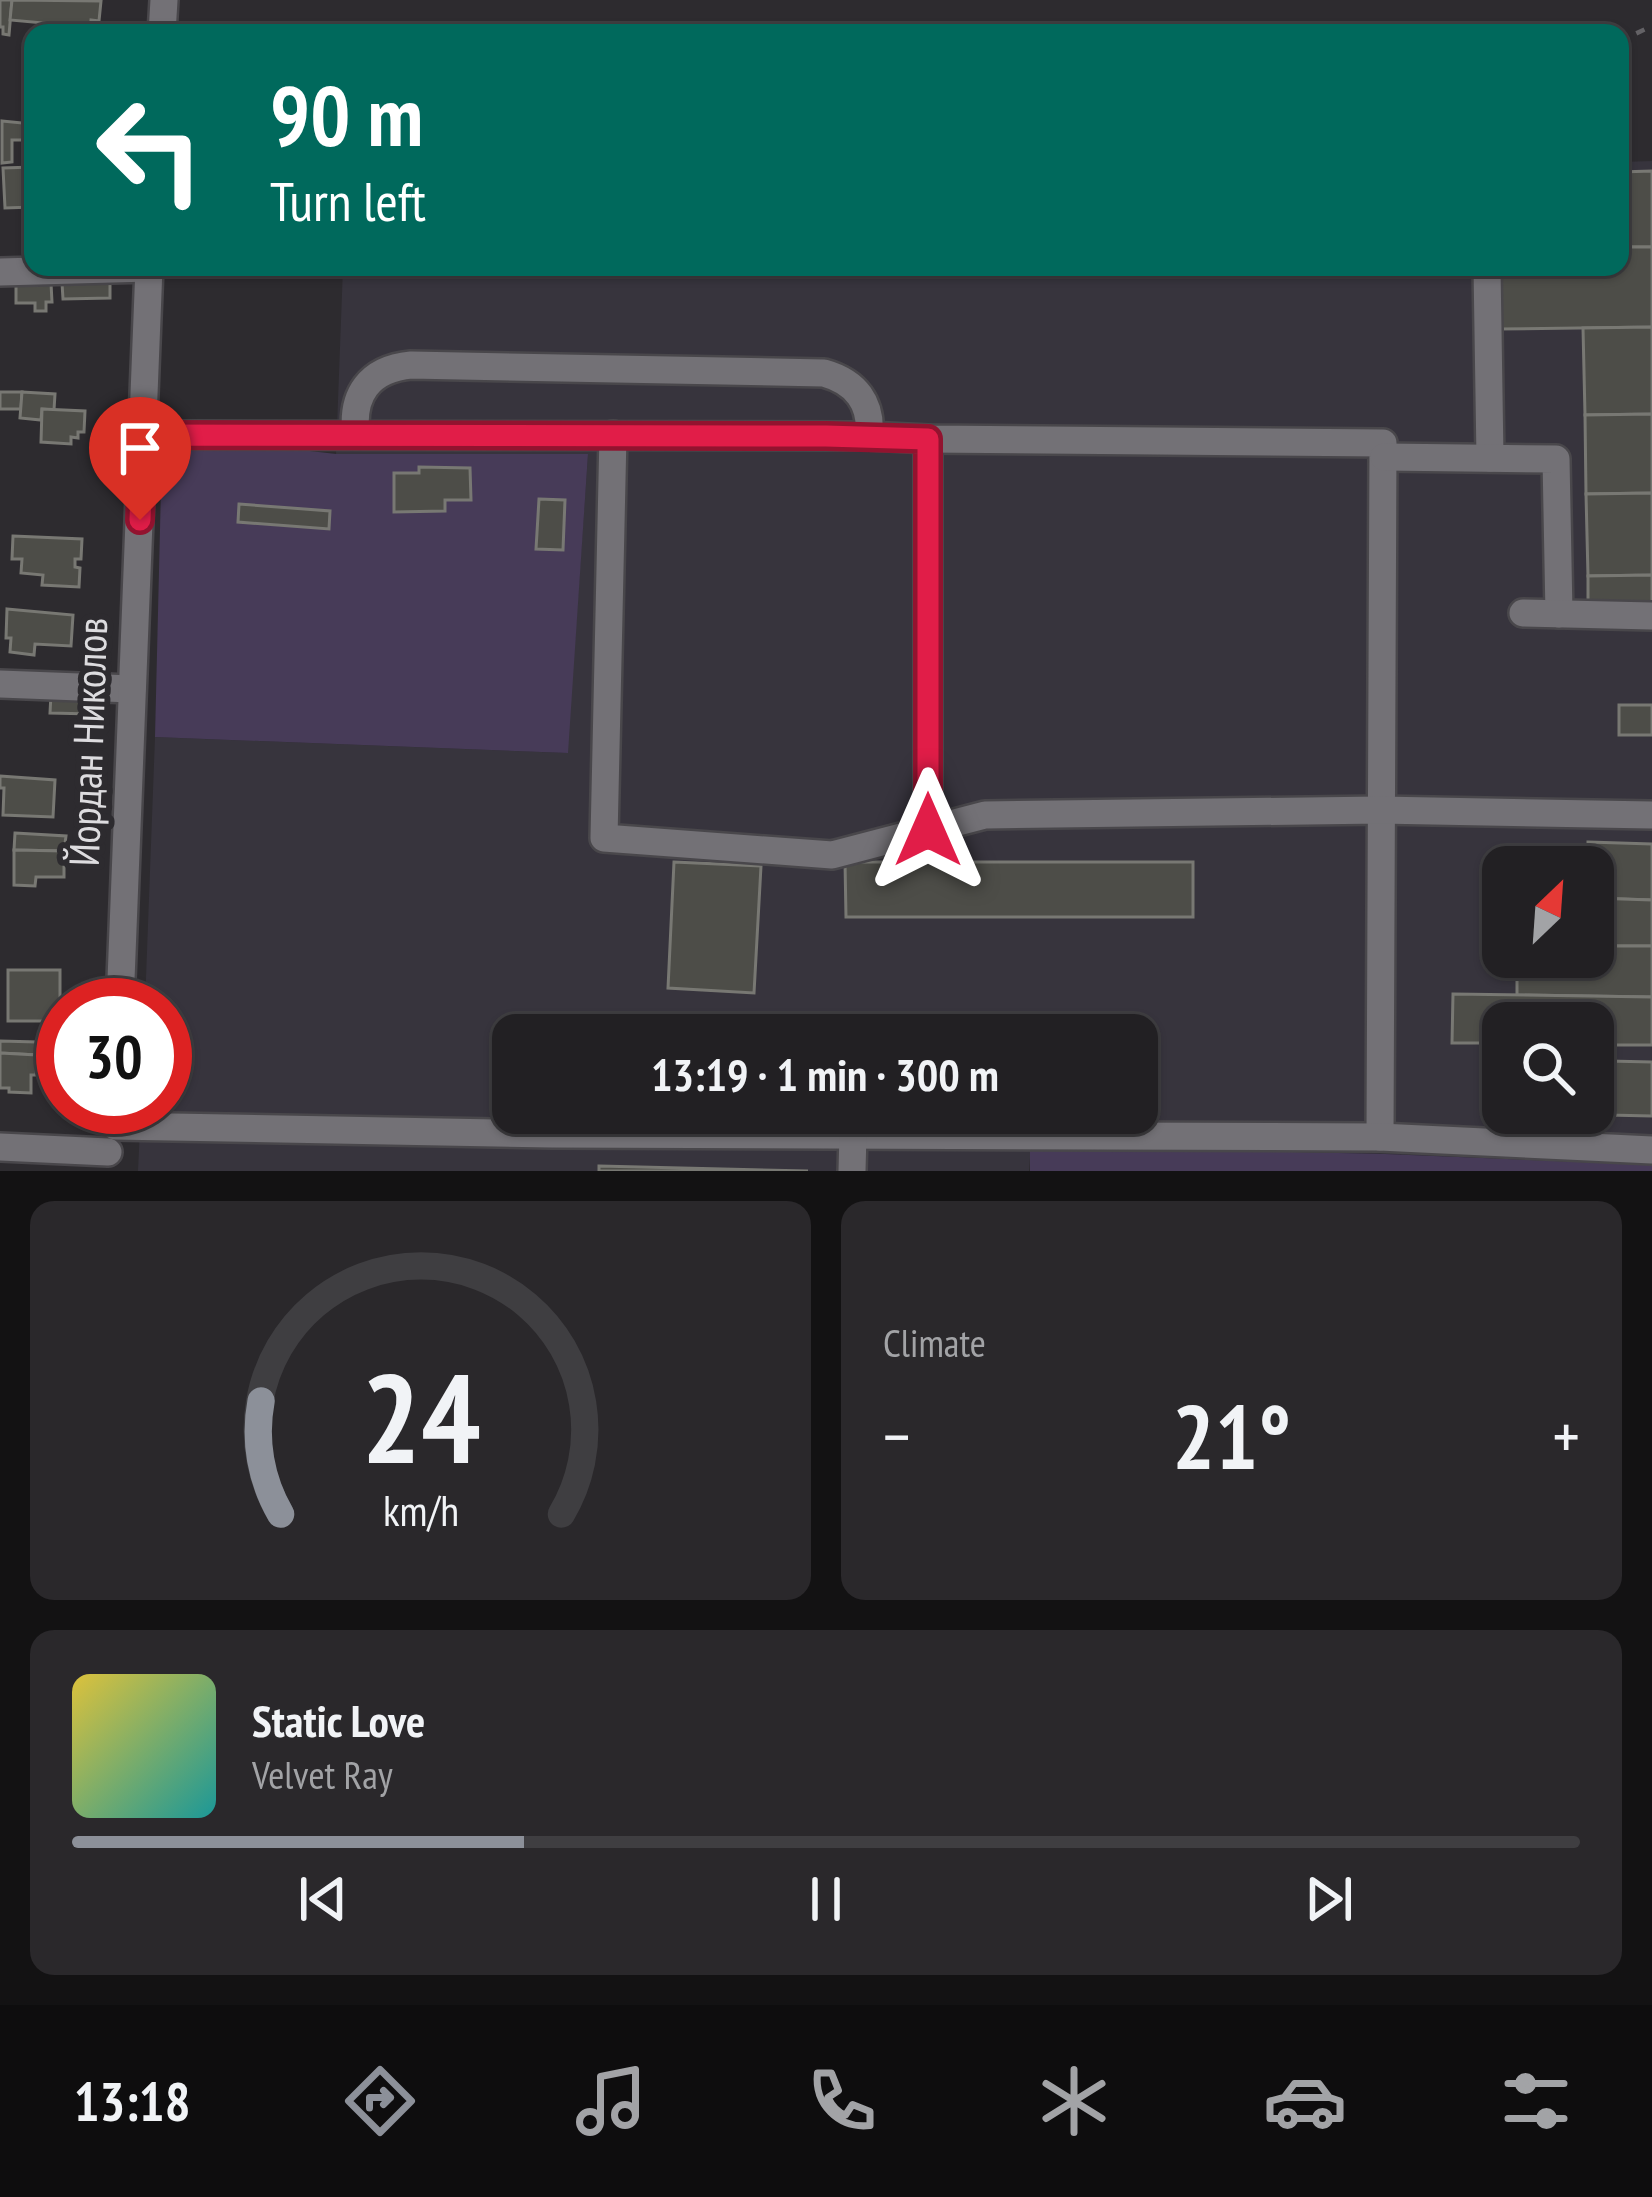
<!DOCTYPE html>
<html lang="en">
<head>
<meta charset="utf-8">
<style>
	:root { --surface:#222023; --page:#2a282b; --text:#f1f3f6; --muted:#a2a3a6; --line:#3f3e41; --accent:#8c9099 }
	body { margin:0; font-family:"PT Sans Narrow",sans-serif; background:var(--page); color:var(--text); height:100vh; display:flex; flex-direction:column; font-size:45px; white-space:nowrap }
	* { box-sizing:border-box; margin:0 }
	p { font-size:39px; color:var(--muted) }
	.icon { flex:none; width:66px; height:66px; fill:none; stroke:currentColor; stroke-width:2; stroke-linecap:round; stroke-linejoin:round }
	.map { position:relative; height:1171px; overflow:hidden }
	.side { display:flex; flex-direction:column; gap:30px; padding:30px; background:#131213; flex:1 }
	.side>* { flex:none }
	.top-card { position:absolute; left:24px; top:24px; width:1605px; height:252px; border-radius:24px; box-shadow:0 3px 9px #0004,0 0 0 3px var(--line); background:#00695c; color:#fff; overflow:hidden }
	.needle { width:78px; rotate:25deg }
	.fabs { position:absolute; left:1482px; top:846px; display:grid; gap:24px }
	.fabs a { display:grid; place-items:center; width:132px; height:132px; border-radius:24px; background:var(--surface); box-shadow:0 3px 9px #0004,0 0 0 3px var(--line); font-size:60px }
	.speed { position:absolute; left:36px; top:978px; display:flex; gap:24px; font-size:60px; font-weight:700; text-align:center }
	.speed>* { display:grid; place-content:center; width:156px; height:156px; border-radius:50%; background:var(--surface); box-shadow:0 3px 9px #0004,0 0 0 3px var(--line); line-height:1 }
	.speed .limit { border:18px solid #d22; background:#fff; color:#111 }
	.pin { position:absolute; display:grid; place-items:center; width:102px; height:102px; color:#fff; margin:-123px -51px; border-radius:50% 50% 50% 0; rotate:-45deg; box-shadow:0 0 12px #0007 }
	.pin .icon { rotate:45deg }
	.me { position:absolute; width:132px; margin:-66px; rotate:0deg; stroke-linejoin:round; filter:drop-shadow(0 0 9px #0008) }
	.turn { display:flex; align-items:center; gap:42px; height:252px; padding:0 48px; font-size:54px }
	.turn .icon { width:156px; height:156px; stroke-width:2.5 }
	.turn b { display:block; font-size:84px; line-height:102px }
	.big { font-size:90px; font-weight:700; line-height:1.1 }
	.side .widget { flex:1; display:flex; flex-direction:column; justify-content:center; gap:18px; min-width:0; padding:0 42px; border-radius:24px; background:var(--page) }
	.side .dial { align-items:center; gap:0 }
	.dial svg { height:312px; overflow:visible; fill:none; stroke:var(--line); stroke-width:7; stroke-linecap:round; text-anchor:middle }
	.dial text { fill:var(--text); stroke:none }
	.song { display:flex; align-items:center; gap:36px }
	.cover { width:144px; height:144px; border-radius:18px; background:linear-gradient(135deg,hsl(50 70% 55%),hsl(180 70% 35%)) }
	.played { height:12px; border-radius:6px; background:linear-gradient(90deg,var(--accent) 30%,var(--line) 30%) }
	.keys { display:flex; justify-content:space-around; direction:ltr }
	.heat { display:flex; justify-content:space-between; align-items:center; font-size:66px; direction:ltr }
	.side .tiles { flex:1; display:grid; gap:30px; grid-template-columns:1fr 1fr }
	.widget:last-child { grid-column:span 2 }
	.trip { position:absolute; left:492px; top:1014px; width:666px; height:120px; border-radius:24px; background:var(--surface); box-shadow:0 3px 9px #0004,0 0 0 3px var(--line); font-weight:700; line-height:120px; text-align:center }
	.menu { display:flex; height:192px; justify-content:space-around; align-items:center; background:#0e0d0e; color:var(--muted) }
	.menu .icon { width:84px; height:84px }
	.menu .active { color:var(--accent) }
	.menu b { font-size:54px; color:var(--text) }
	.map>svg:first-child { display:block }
	.built { fill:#37343d; fill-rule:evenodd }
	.green { fill:#473b58 }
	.building { fill:#4d4d48; stroke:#787873; stroke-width:3 }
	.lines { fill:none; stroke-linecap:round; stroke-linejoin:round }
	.minor-casing { stroke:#49474b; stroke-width:32 }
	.path { stroke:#646266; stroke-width:4.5; stroke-dasharray:9 9; stroke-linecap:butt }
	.minor { stroke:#737176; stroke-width:27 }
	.route-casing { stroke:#92132f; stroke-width:30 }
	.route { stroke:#e11d48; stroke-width:21 }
	.labels { text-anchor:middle; stroke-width:12; stroke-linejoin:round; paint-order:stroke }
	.street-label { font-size:42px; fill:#dddcdf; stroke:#2d2b2f }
</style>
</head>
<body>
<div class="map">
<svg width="1652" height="1171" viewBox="0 0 1652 1171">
	<rect width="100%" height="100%" fill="#2d2b2f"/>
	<path class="built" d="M1652,161v1004l-267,-11 -354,-8 -2,25h-891l3,-64h24v-102h-20l10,-268 412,16 21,-299h-252l7,-187h1277v-105zM1503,867h90v90h-90zM1503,1023h90v90h-90zM513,1035h624v78h-624z"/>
	<g class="green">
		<path d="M162,446l113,1 61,7h252l-20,299 -413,-16z"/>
		<path d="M1030,1146l355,8 267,11v6h-622z"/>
	</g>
	<g class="building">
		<path d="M0,0h12l-3,35 -6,-1v-7h-3z"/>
		<path d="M12,0l89,1 -2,20 -8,-1 -1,13 -41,-5v4l-6,-1 1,-8 -34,-3z"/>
		<path d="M2,121l31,3v16h-21v22l-10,1z"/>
		<path d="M33,167v40l-28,1 -2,-40z"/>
		<path d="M1652,171v76h-32v-75z"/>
		<path d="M1620,247h32v80l-154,2 -1,-62h123z"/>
		<path d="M107,281l3,3v14l-47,1 -1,-16z"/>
		<path d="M51,283l1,19h-6v9h-11v-8h-19v-19z"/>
		<path d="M1652,327v87l-67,1 -2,-87z"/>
		<path d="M0,392h22l-1,17h-21z"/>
		<path d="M22,392l33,2 -1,16 -12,-1 -1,11 -21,-2z"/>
		<path d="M42,409l43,2 -1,21h-6v6l-7,-1v7l-30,-2z"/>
		<path d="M1652,414v79l-66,1 -1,-79z"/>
		<path d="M419,467l51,1 1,32h-26v11l-51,1v-39h25z"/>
		<path d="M1652,493v82l-64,1 -2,-82z"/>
		<path d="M539,499l26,1 -2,50 -27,-1z"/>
		<path d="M239,504l91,7 -1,18 -91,-7z"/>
		<path d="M13,536l69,3 -1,20h-6v8l5,1 -1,19 -37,-2 1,-10 -22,-2 1,-14h-10z"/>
		<path d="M1652,575v31l-64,1v-31z"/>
		<path d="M7,609l66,6 -2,31 -36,-2 -1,11 -24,-3 1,-14h-5z"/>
		<path d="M51,694l42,4 -1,16 -42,-1z"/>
		<rect x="1619" y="705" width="33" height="30"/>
		<path d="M0,776l55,4 -2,37 -50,-2 1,-27h-4z"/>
		<path d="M15,833l51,3 -2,15 -50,-1z"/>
		<path d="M1588,842l64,2v56l-59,-2v-31h-5z"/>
		<path d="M14,850l50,1v26h-28l-1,9 -21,-1z"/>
		<path d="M674,862l87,4 -7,127 -86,-5z"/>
		<path d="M845,862h348v55h-347z"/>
		<path d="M1593,898l59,2v46h-59z"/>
		<path d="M1593,946h59v51l-135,-2v-38h76z"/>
		<rect x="8" y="970" width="52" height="51"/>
		<path d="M1453,994l199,3v48h-59v-22h-90v20h-51z"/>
		<path d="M0,1041l37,1v13l-37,-2z"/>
		<path d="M0,1053l37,2 -1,20h-5v18l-22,-1v-4h-9z"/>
		<path d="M1608,1061l44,1v54l-44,-1z"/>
		<path d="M599,1166l209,5h-209z"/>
	</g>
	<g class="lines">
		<defs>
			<g id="minor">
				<path d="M162,33l2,-33"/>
				<path d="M1487,267l3,191"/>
				<path d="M0,272l149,-4"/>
				<path d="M143,435l726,1 59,3 455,4 -3,694"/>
				<path d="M356,435c-5,-40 13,-66 55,-70l413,8c32,9 48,30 45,63"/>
				<path d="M613,435l-9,403 228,17 153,-40 395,-5 272,5"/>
				<path d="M1384,457l172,2 3,155"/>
				<path d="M1523,613l129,3"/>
				<path d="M0,684l132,5"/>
				<path d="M928,830v-391"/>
				<path d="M120,1005l29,-738"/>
				<path d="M115,1126l437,8 828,3 272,13"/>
				<path d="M0,1147l108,5"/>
				<path d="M852,1171l1,-37"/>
			</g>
		</defs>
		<use href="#minor" class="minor-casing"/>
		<path class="path" d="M1620,41l32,-15"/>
		<use href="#minor" class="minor"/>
	</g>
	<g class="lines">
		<defs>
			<path id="route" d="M140,520l3,-85 683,1 102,3v391"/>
		</defs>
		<use href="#route" class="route-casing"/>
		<use href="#route" class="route"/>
	</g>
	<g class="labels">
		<g class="street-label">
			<text transform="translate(88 742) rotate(-88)" y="15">Йордан Николов</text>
		</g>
	</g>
</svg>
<div class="fabs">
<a><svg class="needle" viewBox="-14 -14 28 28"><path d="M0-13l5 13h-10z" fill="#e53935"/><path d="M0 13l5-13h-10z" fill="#a2a3a6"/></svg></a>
<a><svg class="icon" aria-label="search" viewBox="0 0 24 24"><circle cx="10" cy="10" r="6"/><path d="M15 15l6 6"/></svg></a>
</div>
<div class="speed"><div class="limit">30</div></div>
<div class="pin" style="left:140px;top:520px;background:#d93025"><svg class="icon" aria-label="arrive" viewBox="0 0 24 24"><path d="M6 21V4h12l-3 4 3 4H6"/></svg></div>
<svg class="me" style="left:928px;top:830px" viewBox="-20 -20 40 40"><path d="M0-17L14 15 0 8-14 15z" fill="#e11d48" stroke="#fff" stroke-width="4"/></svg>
<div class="trip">13:19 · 1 min · 300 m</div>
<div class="top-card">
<div class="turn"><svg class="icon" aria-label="left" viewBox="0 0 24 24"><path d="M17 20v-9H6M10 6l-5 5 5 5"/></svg><div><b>90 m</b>Turn left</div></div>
</div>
</div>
<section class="side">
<div class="tiles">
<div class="widget dial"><svg viewBox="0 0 100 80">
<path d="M14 69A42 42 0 1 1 86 69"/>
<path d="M14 69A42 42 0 0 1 9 40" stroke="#8c9099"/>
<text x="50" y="56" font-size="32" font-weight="700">24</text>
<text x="50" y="72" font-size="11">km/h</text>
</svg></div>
<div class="widget"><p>Climate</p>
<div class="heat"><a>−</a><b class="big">21°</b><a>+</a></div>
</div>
<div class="widget">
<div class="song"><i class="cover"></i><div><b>Static Love</b><p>Velvet Ray</p></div></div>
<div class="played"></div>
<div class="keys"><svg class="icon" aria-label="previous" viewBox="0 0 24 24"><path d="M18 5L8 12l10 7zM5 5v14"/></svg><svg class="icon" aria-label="pause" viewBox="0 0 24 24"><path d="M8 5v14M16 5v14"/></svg><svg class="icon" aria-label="next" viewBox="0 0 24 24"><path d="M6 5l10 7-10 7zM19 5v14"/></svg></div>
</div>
</div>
</section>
<nav class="menu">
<b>13:18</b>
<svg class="icon active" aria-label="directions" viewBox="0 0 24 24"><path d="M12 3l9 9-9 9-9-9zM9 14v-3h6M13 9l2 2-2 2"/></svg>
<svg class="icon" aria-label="music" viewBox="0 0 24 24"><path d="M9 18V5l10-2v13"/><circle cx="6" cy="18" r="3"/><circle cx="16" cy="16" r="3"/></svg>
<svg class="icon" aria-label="phone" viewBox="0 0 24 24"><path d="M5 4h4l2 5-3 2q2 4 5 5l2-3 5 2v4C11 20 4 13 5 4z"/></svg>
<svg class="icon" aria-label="climate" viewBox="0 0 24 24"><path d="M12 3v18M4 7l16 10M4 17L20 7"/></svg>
<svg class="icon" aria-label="car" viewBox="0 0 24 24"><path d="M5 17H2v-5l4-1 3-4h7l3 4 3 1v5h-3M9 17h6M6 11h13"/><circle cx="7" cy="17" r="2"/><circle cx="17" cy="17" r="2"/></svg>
<svg class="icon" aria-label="filters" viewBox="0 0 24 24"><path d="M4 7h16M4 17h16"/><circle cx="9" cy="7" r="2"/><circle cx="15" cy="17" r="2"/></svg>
</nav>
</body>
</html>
